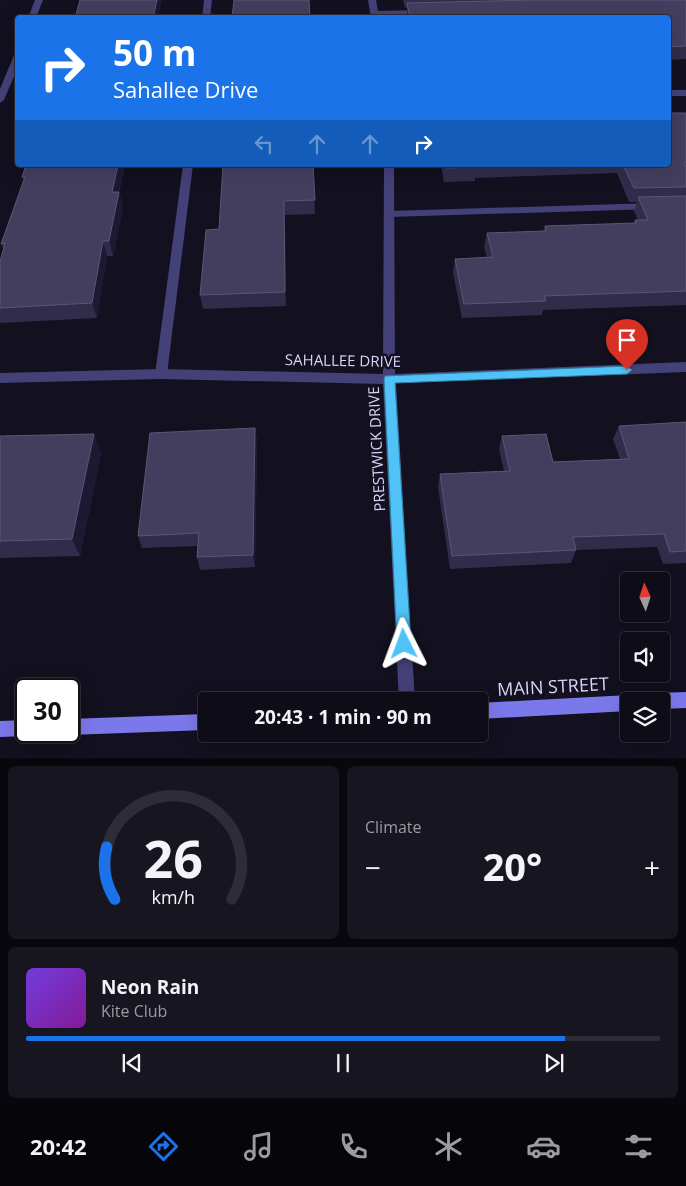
<!DOCTYPE html>
<html lang="en">
<head>
<meta charset="utf-8">
<style>
	:root { --surface:#0e0c17; --page:#171520; --text:#f1f3f6; --muted:#9b9ba1; --line:#2e2c36; --accent:#1a73e8 }
	body { margin:0; font-family:"Open Sans",sans-serif; background:var(--page); color:var(--text); height:100vh; display:flex; flex-direction:column; font-size:19px; white-space:nowrap }
	* { box-sizing:border-box; margin:0 }
	p { font-size:16px; color:var(--muted) }
	.icon { flex:none; width:28px; height:28px; fill:none; stroke:currentColor; stroke-width:2; stroke-linecap:round; stroke-linejoin:round }
	.map { position:relative; height:758px; overflow:hidden }
	.side { display:flex; flex-direction:column; gap:8px; padding:8px; background:#08070d; flex:1 }
	.side>* { flex:none }
	.top-card { position:absolute; left:15px; top:15px; width:656px; height:152px; border-radius:5px; box-shadow:0 5px 20px #0002,0 0 0 1px var(--line); background:#1a73e8; color:#fff; overflow:hidden }
	.needle { width:32px; rotate:357deg }
	.tools { position:absolute; left:620px; top:572px; display:grid; gap:10px }
	.tools a { display:grid; place-items:center; width:50px; height:50px; border-radius:5px; background:var(--surface); box-shadow:0 5px 20px #0002,0 0 0 1px var(--line); font-size:25px }
	.speed { position:absolute; left:15px; top:678px; display:flex; gap:10px; font-size:25px; font-weight:700; text-align:center }
	.speed>* { display:grid; place-content:center; width:65px; height:65px; border-radius:50%; background:var(--surface); box-shadow:0 5px 20px #0002,0 0 0 1px var(--line); line-height:1 }
	.speed .limit { border:2px solid #111; border-radius:8px; background:#fff; color:#111 }
	.pin { position:absolute; display:grid; place-items:center; width:42px; height:42px; color:#fff; margin:-51px -21px; border-radius:50% 50% 50% 0; rotate:-45deg; box-shadow:0 0 5px #0007 }
	.pin .icon { rotate:45deg }
	.me { position:absolute; width:55px; margin:-28px; rotate:357deg; stroke-linejoin:round; filter:drop-shadow(0 0 4px #0008) }
	.turn { display:flex; align-items:center; gap:18px; height:105px; padding:0 15px; font-size:22px }
	.turn .icon { width:65px; height:65px; stroke-width:2.5 }
	.turn b { display:block; font-size:35px; line-height:42px }
	.lanes { display:flex; align-items:center; height:48px; padding:0 15px; background:#0003; justify-content:center; gap:25px; direction:ltr }
	.lanes .off { opacity:.35 }
	.big { font-size:38px; font-weight:700; line-height:1.1 }
	.side .widget { flex:1; display:flex; flex-direction:column; justify-content:center; gap:8px; min-width:0; padding:0 18px; border-radius:8px; background:var(--page) }
	.side .dial { align-items:center; gap:0 }
	.dial svg { height:130px; overflow:visible; fill:none; stroke:var(--line); stroke-width:7; stroke-linecap:round; text-anchor:middle }
	.dial text { fill:var(--text); stroke:none }
	.song { display:flex; align-items:center; gap:15px }
	.cover { width:60px; height:60px; border-radius:8px; background:linear-gradient(135deg,hsl(260 70% 55%),hsl(290 70% 35%)) }
	.played { height:5px; border-radius:2px; background:linear-gradient(90deg,var(--accent) 85%,var(--line) 85%) }
	.keys { display:flex; justify-content:space-around; direction:ltr }
	.heat { display:flex; justify-content:space-between; align-items:center; font-size:28px; direction:ltr }
	.side .tiles { flex:1; display:grid; gap:8px; grid-template-columns:1fr 1fr }
	.widget:last-child { grid-column:span 2 }
	.trip { position:absolute; left:198px; top:692px; width:290px; height:50px; border-radius:5px; background:var(--surface); box-shadow:0 5px 20px #0002,0 0 0 1px var(--line); font-weight:700; line-height:50px; text-align:center }
	.tab-bar { display:flex; height:80px; justify-content:space-around; align-items:center; background:#060509; color:var(--muted) }
	.tab-bar .icon { width:35px; height:35px }
	.tab-bar .on { color:var(--accent) }
	.tab-bar b { font-size:22px; color:var(--text) }
	.map>svg:first-child { display:block }
	.lines { fill:none; stroke-linecap:round; stroke-linejoin:round }
	.lane { fill:#434178; fill-rule:evenodd }
	.street { fill:#434178; fill-rule:evenodd }
	.secondary { fill:#7b78ec; fill-rule:evenodd }
	.wall { fill:#322c4b }
	.shaded-wall { fill:#1e1932 }
	.building { fill:#433e5e; stroke:#5b5576 }
	.route { fill:#4fc3f7; stroke:#337fa1 }
	.labels { text-anchor:middle; stroke-width:5; stroke-linejoin:round; paint-order:stroke }
	.street-label { font-size:15px; fill:#d8d4f9; stroke:#13101f }
	.near-street-label { font-size:18px; fill:#d8d4f9; stroke:#13101f }
</style>
</head>
<body>
<div class="map">
<svg width="686" height="759" viewBox="0 0 686 759">
	<rect width="100%" height="100%" fill="#13101f"/>
	<g class="lines">
		<g class="lane">
			<path d="M204,0h8l-2,18h-8z"/>
			<path d="M424,10l4,2 -1,2 -53,1 -4,-2 4,-2z"/>
			<path d="M183,165h10l-26,209 -2,3h-8l-2,-3z"/>
			<path d="M686,202v6l-297,9 -5,-3 5,-3z"/>
		</g>
		<g class="street">
			<path d="M35,0h8l-7,18h-8z"/>
			<path d="M368,0h8l3,18h-8z"/>
			<path d="M15,53h3v14l-14,33 -4,3v-14z"/>
			<rect x="669" y="90" width="17" height="6"/>
			<path d="M384,165h10l1,209 291,-12v10l-290,11 19,318h-16l-16,-317 -222,-5 -161,4v-10l161,-4 222,5z"/>
		</g>
		<g class="secondary">
			<path d="M686,692v16l-25,1v-8h-12l2,-6 6,-2z"/>
			<path d="M629,695l6,2 2,4h-8v10l-150,8v-16z"/>
			<path d="M206,714v16l-137,5 -7,-4h7v-12z"/>
			<path d="M26,720v11h7l-1,3 -6,2 -26,1v-16z"/>
		</g>
	</g>
	<g class="wall">
		<path d="M403,0h283v59l-17,1v-42h-262v-10h-2z"/>
		<path d="M686,113v192l-143,5 -1,5 -80,3 -9,-45 2,-14 32,-2 -3,-10 3,-14 56,-2 2,-5 89,-3 1,-3h3l-4,-9 3,-9h-8l-12,-29 -142,5v3l-31,1 -3,-17h228z"/>
		<path d="M26,165h99l-6,27 4,15 -10,49h-6l-10,62 -97,5v-61l4,-13 -3,-5 22,-63 -1,-4z"/>
		<path d="M313,165l2,49 -30,1 1,91 -83,3 -3,-14z"/>
		<path d="M686,422v141l-23,1 -6,-17 -81,3 -5,13 -121,6 -12,-82 2,-13 64,-3 -5,-22 3,-13 51,26 67,-3 -7,-20 6,-13z"/>
		<path d="M255,428l2,14 -2,125 -55,3 -3,-13 1,-11 -56,2 -4,-12z"/>
		<path d="M0,436l101,17 -21,103 -80,2z"/>
	</g>
	<g class="shaded-wall">
		<path d="M157,0h5l-4,18h-5z"/>
		<path d="M118,165h7l-10,42 -3,-15z"/>
		<path d="M119,192l4,15 -10,49 -4,-15z"/>
		<path d="M284,201l1,14 1,91 -1,-14z"/>
		<path d="M103,241l4,15 -10,62 -5,-15z"/>
		<path d="M255,428l2,14 -2,125 -2,-12z"/>
		<path d="M94,434l7,19 -21,103 -8,-17z"/>
	</g>
	<g class="building">
		<path d="M80,0h77l-4,18h-78z"/>
		<path d="M234,0h75l1,18h-78z"/>
		<path d="M532,0h154v46l-17,1v-29h-259l-3,-15z"/>
		<path d="M669,113h17v50h-2l2,4v20l-52,1 -11,-23h46z"/>
		<path d="M26,165h92l-6,27h7l-10,49h-6l-11,62 -92,5v-46l5,-19 -4,1 24,-67h-3z"/>
		<path d="M223,165h90l2,35 -31,1 1,91 -85,3 6,-65 13,-1z"/>
		<path d="M445,165h31l1,2 -31,1z"/>
		<path d="M686,196v95l-142,5 2,5 -82,3 -9,-45 38,-2 -6,-24 59,-2 -1,-5 91,-3 -1,-3h13l-10,-23z"/>
		<path d="M686,422v129l-16,1 -6,-18 -91,3 3,13 -124,6 -12,-82 70,-3 -8,-35 44,-2 7,28 76,-3 -10,-33z"/>
		<path d="M255,428l-2,127 -56,2 2,-24 -61,3 12,-103z"/>
		<path d="M94,434l-22,105 -72,2v-105z"/>
	</g>
	<path class="route" d="M627,366l5,4 -5,4 -232,9 16,261 -2,5 -5,2 -5,-2 -2,-5 -13,-265 1,-3z"/>
	<g class="labels">
		<g class="street-label">
			<text transform="translate(343 361) rotate(1)" y="5">SAHALLEE DRIVE</text>
			<text transform="translate(377 449) rotate(-93)" y="5">PRESTWICK DRIVE</text>
		</g>
		<g class="near-street-label">
			<text transform="translate(553 687) rotate(-3)" y="6">MAIN STREET</text>
		</g>
	</g>
</svg>
<div class="tools">
<a><svg class="needle" viewBox="-14 -14 28 28"><path d="M0-13l5 13h-10z" fill="#e53935"/><path d="M0 13l5-13h-10z" fill="#9b9ba1"/></svg></a>
<a><svg class="icon" aria-label="sound" viewBox="0 0 24 24"><path d="M4 9h4l5-4v14l-5-4H4zM17 9q2 3 0 6"/></svg></a>
<a><svg class="icon" aria-label="layers" viewBox="0 0 24 24"><path d="M12 4l9 5-9 5-9-5zM3 14l9 5 9-5"/></svg></a>
</div>
<div class="speed"><div class="limit">30</div></div>
<div class="pin" style="left:627px;top:370px;background:#d93025"><svg class="icon" aria-label="arrive" viewBox="0 0 24 24"><path d="M6 21V4h12l-3 4 3 4H6"/></svg></div>
<svg class="me" style="left:404px;top:644px" viewBox="-20 -20 40 40"><path d="M0-17L14 15 0 8-14 15z" fill="#4fc3f7" stroke="#fff" stroke-width="4"/></svg>
<div class="trip">20:43 · 1 min · 90 m</div>
<div class="top-card">
<div class="turn"><svg class="icon" aria-label="right" viewBox="0 0 24 24"><path d="M7 20v-9h11M14 6l5 5-5 5"/></svg><div><b>50 m</b>Sahallee Drive</div></div>
<div class="lanes"><svg class="icon off" aria-label="left" viewBox="0 0 24 24"><path d="M17 20v-9H6M10 6l-5 5 5 5"/></svg><svg class="icon off" aria-label="ahead" viewBox="0 0 24 24"><path d="M12 20V5M6 11l6-6 6 6"/></svg><svg class="icon off" aria-label="ahead" viewBox="0 0 24 24"><path d="M12 20V5M6 11l6-6 6 6"/></svg><svg class="icon" aria-label="right" viewBox="0 0 24 24"><path d="M7 20v-9h11M14 6l5 5-5 5"/></svg></div>
</div>
</div>
<section class="side">
<div class="tiles">
<div class="widget dial"><svg viewBox="0 0 100 80">
<path d="M14 69A42 42 0 1 1 86 69"/>
<path d="M14 69A42 42 0 0 1 9 37" stroke="#1a73e8"/>
<text x="50" y="56" font-size="32" font-weight="700">26</text>
<text x="50" y="72" font-size="11">km/h</text>
</svg></div>
<div class="widget"><p>Climate</p>
<div class="heat"><a>−</a><b class="big">20°</b><a>+</a></div>
</div>
<div class="widget">
<div class="song"><i class="cover"></i><div><b>Neon Rain</b><p>Kite Club</p></div></div>
<div class="played"></div>
<div class="keys"><svg class="icon" aria-label="previous" viewBox="0 0 24 24"><path d="M18 5L8 12l10 7zM5 5v14"/></svg><svg class="icon" aria-label="pause" viewBox="0 0 24 24"><path d="M8 5v14M16 5v14"/></svg><svg class="icon" aria-label="next" viewBox="0 0 24 24"><path d="M6 5l10 7-10 7zM19 5v14"/></svg></div>
</div>
</div>
</section>
<nav class="tab-bar">
<b>20:42</b>
<svg class="icon on" aria-label="directions" viewBox="0 0 24 24"><path d="M12 3l9 9-9 9-9-9zM9 14v-3h6M13 9l2 2-2 2"/></svg>
<svg class="icon" aria-label="music" viewBox="0 0 24 24"><path d="M9 18V5l10-2v13"/><circle cx="6" cy="18" r="3"/><circle cx="16" cy="16" r="3"/></svg>
<svg class="icon" aria-label="phone" viewBox="0 0 24 24"><path d="M5 4h4l2 5-3 2q2 4 5 5l2-3 5 2v4C11 20 4 13 5 4z"/></svg>
<svg class="icon" aria-label="climate" viewBox="0 0 24 24"><path d="M12 3v18M4 7l16 10M4 17L20 7"/></svg>
<svg class="icon" aria-label="car" viewBox="0 0 24 24"><path d="M5 17H2v-5l4-1 3-4h7l3 4 3 1v5h-3M9 17h6M6 11h13"/><circle cx="7" cy="17" r="2"/><circle cx="17" cy="17" r="2"/></svg>
<svg class="icon" aria-label="filters" viewBox="0 0 24 24"><path d="M4 7h16M4 17h16"/><circle cx="9" cy="7" r="2"/><circle cx="15" cy="17" r="2"/></svg>
</nav>
</body>
</html>
